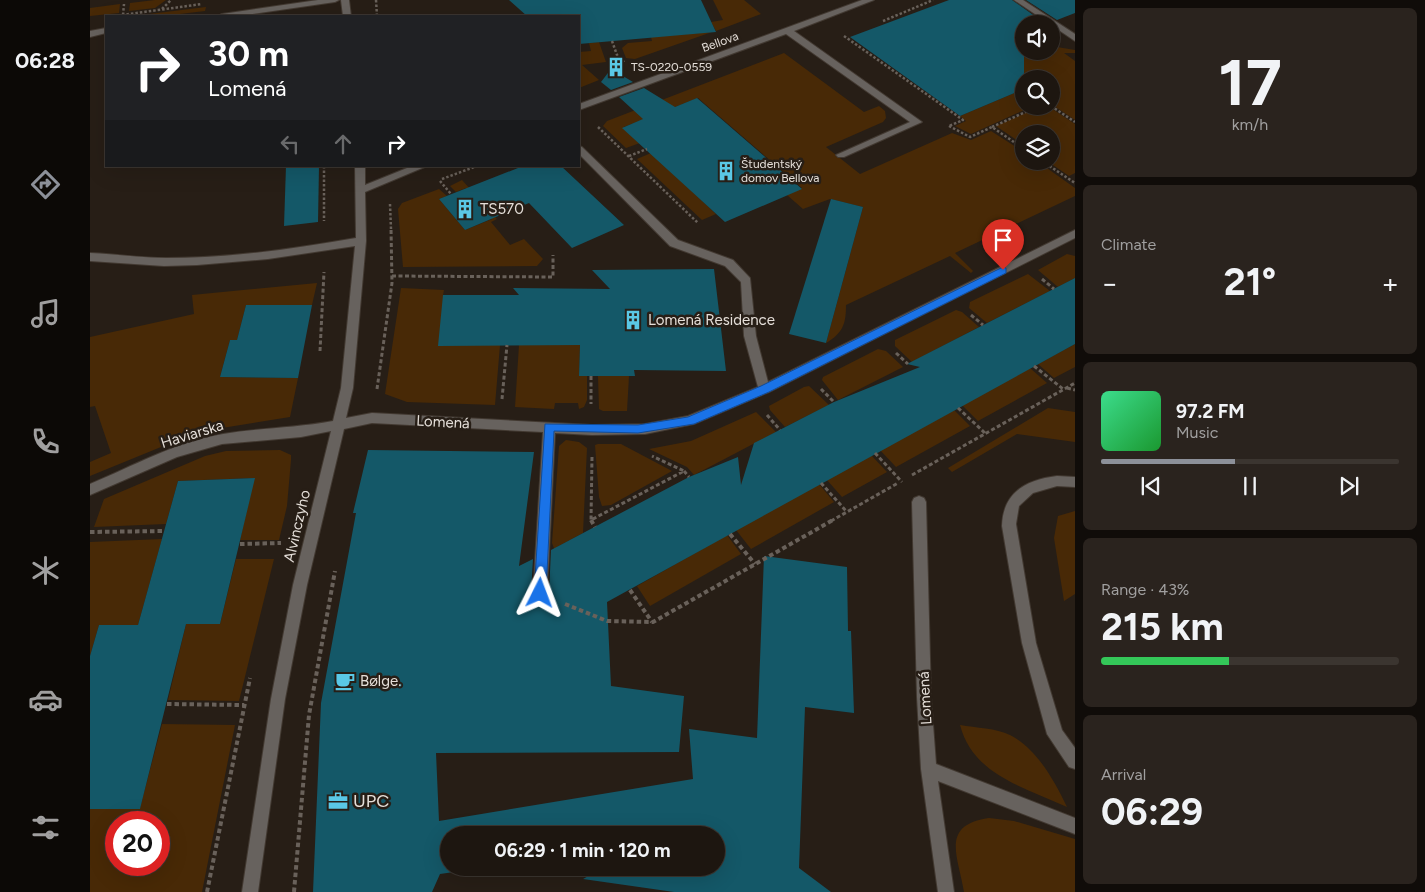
<!DOCTYPE html>
<html lang="en">
<head>
<meta charset="utf-8">
<style>
	:root { --surface:#1d1610; --page:#2a231e; --text:#f1f3f6; --muted:#a09f9f; --line:#3b3530; --accent:#8c9099 }
	body { margin:0; font-family:Figtree,sans-serif; background:var(--page); color:var(--text); height:100vh; display:flex; flex-direction:column; font-size:19px; white-space:nowrap }
	* { box-sizing:border-box; margin:0 }
	p { font-size:16px; color:var(--muted) }
	.icon { flex:none; width:28px; height:28px; fill:none; stroke:currentColor; stroke-width:2; stroke-linecap:round; stroke-linejoin:round }
	.map { position:relative; flex:1; overflow:hidden }
	.panel { display:flex; flex-direction:column; gap:8px; padding:8px; background:#100c09; width:350px }
	.panel>* { flex:none }
	.top-card { position:absolute; left:15px; top:15px; width:475px; height:152px; border-radius:0px; box-shadow:0 5px 20px #0002,0 0 0 1px var(--line); background:#202124; color:#fff; overflow:hidden }
	.tools { position:absolute; left:925px; top:15px; display:grid; gap:10px }
	.tools a { display:grid; place-items:center; width:45px; height:45px; border-radius:50%; background:var(--surface); box-shadow:0 5px 20px #0002,0 0 0 1px var(--line); font-size:25px }
	.speed { position:absolute; left:15px; top:811px; display:flex; gap:10px; font-size:25px; font-weight:700; text-align:center }
	.speed>* { display:grid; place-content:center; width:65px; height:65px; border-radius:50%; background:var(--surface); box-shadow:0 5px 20px #0002,0 0 0 1px var(--line); line-height:1 }
	.speed .limit { border:8px solid #d22; background:#fff; color:#111 }
	.pin { position:absolute; display:grid; place-items:center; width:42px; height:42px; color:#fff; margin:-51px -21px; border-radius:50% 50% 50% 0; rotate:-45deg; box-shadow:0 0 5px #0007 }
	.pin .icon { rotate:45deg }
	.me { position:absolute; width:55px; margin:-28px; rotate:3deg; stroke-linejoin:round; filter:drop-shadow(0 0 4px #0008) }
	.turn { display:flex; align-items:center; gap:18px; height:105px; padding:0 20px; font-size:22px }
	.turn .icon { width:65px; height:65px; stroke-width:2.5 }
	.turn b { display:block; font-size:35px; line-height:42px }
	.lanes { display:flex; align-items:center; height:48px; padding:0 20px; background:#0003; justify-content:center; gap:25px; direction:ltr }
	.lanes .off { opacity:.35 }
	.big { font-size:38px; font-weight:700; line-height:1.1 }
	.panel .card { flex:1; display:flex; flex-direction:column; justify-content:center; gap:8px; min-width:0; padding:0 18px; border-radius:8px; background:var(--page) }
	.panel .dial { align-items:center; gap:0 }
	.dial b { font-size:65px; line-height:1 }
	.song { display:flex; align-items:center; gap:15px }
	.cover { width:60px; height:60px; border-radius:8px; background:linear-gradient(135deg,hsl(150 70% 55%),hsl(130 70% 35%)) }
	.played { height:5px; border-radius:2px; background:linear-gradient(90deg,var(--accent) 45%,var(--line) 45%) }
	.keys { display:flex; justify-content:space-around; direction:ltr }
	.heat { display:flex; justify-content:space-between; align-items:center; font-size:28px; direction:ltr }
	.charge { height:8px; border-radius:4px; background:linear-gradient(90deg,#34c759 43%,var(--line) 0) }
	.trip { position:absolute; left:350px; top:826px; width:285px; height:50px; border-radius:25px; background:var(--surface); box-shadow:0 5px 20px #0002,0 0 0 1px var(--line); font-weight:700; line-height:50px; text-align:center }
	main { display:flex; flex:1; min-height:0 }
	.tabs { display:flex; flex-direction:column; width:90px; justify-content:space-around; align-items:center; background:#0c0906; color:var(--muted) }
	.tabs .icon { width:35px; height:35px }
	.tabs .on { color:var(--accent) }
	.tabs b { font-size:22px; color:var(--text) }
	.map>svg:first-child { display:block }
	.green { fill:#482906; fill-rule:evenodd }
	.building { fill:#145868 }
	.lines { fill:none; stroke-linecap:round; stroke-linejoin:round }
	.minor-casing { stroke:#423931; stroke-width:2 }
	.path-far2 { stroke:#69615a; stroke-width:2.5; stroke-dasharray:2.5 2; stroke-linecap:butt }
	.path-far1 { stroke:#69615a; stroke-width:3; stroke-dasharray:4 2.5; stroke-linecap:butt }
	.path { stroke:#69615a; stroke-width:4; stroke-dasharray:4.5 3; stroke-linecap:butt }
	.minor { fill:#67625e; fill-rule:evenodd }
	.route { fill:#1a73e8; stroke:#114b97 }
	.labels { text-anchor:middle; stroke-width:5; stroke-linejoin:round; paint-order:stroke }
	.far-street-label { font-size:12px; fill:#e5dfd9; stroke:#271e16 }
	.far-poi-label { font-size:12px; fill:#e5dfd9; stroke:#271e16; text-anchor:start }
	.poi-label { font-size:15px; fill:#e5dfd9; stroke:#271e16; text-anchor:start }
	.street-label { font-size:15px; fill:#e5dfd9; stroke:#271e16 }
	.near-poi-label { font-size:18px; fill:#e5dfd9; stroke:#271e16; text-anchor:start }
</style>
</head>
<body>
<main>
<nav class="tabs">
<b>06:28</b>
<svg class="icon on" aria-label="directions" viewBox="0 0 24 24"><path d="M12 3l9 9-9 9-9-9zM9 14v-3h6M13 9l2 2-2 2"/></svg>
<svg class="icon" aria-label="music" viewBox="0 0 24 24"><path d="M9 18V5l10-2v13"/><circle cx="6" cy="18" r="3"/><circle cx="16" cy="16" r="3"/></svg>
<svg class="icon" aria-label="phone" viewBox="0 0 24 24"><path d="M5 4h4l2 5-3 2q2 4 5 5l2-3 5 2v4C11 20 4 13 5 4z"/></svg>
<svg class="icon" aria-label="climate" viewBox="0 0 24 24"><path d="M12 3v18M4 7l16 10M4 17L20 7"/></svg>
<svg class="icon" aria-label="car" viewBox="0 0 24 24"><path d="M5 17H2v-5l4-1 3-4h7l3 4 3 1v5h-3M9 17h6M6 11h13"/><circle cx="7" cy="17" r="2"/><circle cx="17" cy="17" r="2"/></svg>
<svg class="icon" aria-label="filters" viewBox="0 0 24 24"><path d="M4 7h16M4 17h16"/><circle cx="9" cy="7" r="2"/><circle cx="15" cy="17" r="2"/></svg>
</nav>
<div class="map">
<svg width="985" height="892" viewBox="0 0 985 892">
	<rect width="100%" height="100%" fill="#271e16"/>
	<g class="green">
		<path d="M65,0h11l-11,8 -26,3 1,-8z"/>
		<path d="M623,0h31l17,14 -45,17 -5,-9 12,-2z"/>
		<path d="M30,4l-1,9 -29,3v-8z"/>
		<path d="M116,7l-1,4 -42,5h-30z"/>
		<path d="M622,32l-77,27 -9,-1 -4,-10 6,-5 24,-2 -1,-4z"/>
		<path d="M509,42l7,20 -24,3 17,15 -20,8v-36l12,-1 -2,-8z"/>
		<path d="M961,46l24,4v3h-11l11,8v59l-24,-16v-25h-27v-28h27z"/>
		<path d="M694,53l80,59 15,-6 6,5 1,7 -3,4 -57,25 34,27 92,-41 19,7 20,-9 33,21v9h13l38,27v8l-120,57 18,18 -2,2 -21,-17 -104,49c0,19 -3,28 -20,38l37,-136 -33,-8 -27,10 -16,-14 15,-7 -104,-90 -74,29 16,16 -14,5 -23,-22 4,-5z"/>
		<path d="M934,89v17h9l-62,28 -16,-8 11,-5 -6,-5z"/>
		<path d="M952,106h6l27,18v49l-6,3 -22,-15h4v-27h-27v11l-28,-19z"/>
		<path d="M561,153l65,61 -14,6 -65,-61z"/>
		<path d="M372,180l35,39 -6,3 19,23 14,-6 19,20 -6,7 -134,1 -5,-58 4,-6 37,-14 8,7 -8,3 26,31 27,-11 -26,-31 -10,4 -6,-6z"/>
		<path d="M977,254l8,2v22l-17,9 -20,-17z"/>
		<path d="M938,274l22,17 -63,32 -18,-15 1,-6z"/>
		<path d="M227,283l-5,22h-66l-9,35h-7l-10,37 78,1 -8,39 -68,11 -39,10 -93,38v-14l21,-9 -16,-47 -5,1v-70l104,-23 -2,-19z"/>
		<path d="M311,288l43,2 -1,5 57,50 -5,60 -88,-3 -22,-8z"/>
		<path d="M866,310l6,2 17,15 -67,35 -17,-16v-6z"/>
		<path d="M985,344v23l-21,11 -16,-14z"/>
		<path d="M429,345h61l-1,31h8v24l-3,7 -5,2 -1,-6h-23l-1,6 -39,-2z"/>
		<path d="M788,349l8,2 17,16 -65,33 -16,-20 1,-3z"/>
		<path d="M940,368l17,15 -69,38 -16,-16z"/>
		<path d="M508,376h31l-2,35h-24l-4,-2z"/>
		<path d="M719,386l20,19 -44,22 -15,-17 -1,-4 35,-19z"/>
		<path d="M958,408l27,4v30l-58,-8 -65,38 -4,-4z"/>
		<path d="M864,410l16,16 -74,41 -16,-17z"/>
		<path d="M666,412l20,20 -82,43 -7,-8 -38,-18 42,-8z"/>
		<path d="M476,440l13,2 8,6 -4,85 -26,14 40,60 -42,-56 -3,-8 7,-97z"/>
		<path d="M508,444h23l51,27 -61,34 -9,1 -3,-9 -4,-52z"/>
		<path d="M190,450l11,5v5l-4,46 -8,34h-39l14,-62 -76,3 -12,43 -72,3 10,-28 101,-43 21,-5z"/>
		<path d="M781,455l16,17 -45,25 -15,-17z"/>
		<path d="M729,484l15,18 -83,47 -15,-19z"/>
		<path d="M985,511v83l-11,7 -10,-63 4,-22z"/>
		<path d="M637,535l14,19 -91,52 -13,-20z"/>
		<path d="M72,539l-24,86h-39l-9,31v-114z"/>
		<path d="M146,559h38l-35,142 -71,-1 18,-76h34z"/>
		<path d="M72,724l73,1 -33,167h-112v-83l50,-1zM26,822h43v43h-43z"/>
		<path d="M870,725c16,3 36,3 50,10 27,14 44,45 57,72 -43,-20 -94,-32 -107,-82z"/>
		<path d="M899,818l25,3 61,18v53h-111c-6,-36 -24,-67 25,-74z"/>
	</g>
	<g class="building">
		<path d="M419,0h192l15,32 -137,12v-28h-52z"/>
		<path d="M859,0h63l34,24h-22v65l-64,27 -110,-79z"/>
		<path d="M936,0h49v13l-18,7z"/>
		<path d="M521,69l22,13 -22,8 -10,-8z"/>
		<path d="M554,88l31,19 22,-9 105,91 -77,33 -103,-94 21,-9 -24,-22z"/>
		<path d="M196,166h33l-1,56 -34,4z"/>
		<path d="M433,166h38l63,59 -52,23 -43,-45 -64,27 -26,-31z"/>
		<path d="M741,199l32,8 -37,136 -37,-9z"/>
		<path d="M624,269l12,102 -92,-1 1,6h-56l1,-31 -142,1 5,-51h76l-6,-7 97,1 -18,-19z"/>
		<path d="M985,278v66l-468,258 4,84 73,10 -5,56 -243,1 3,68 254,-42 -4,-50 68,9 7,-182 83,11 1,64h3l3,82 -49,-6 -6,161 32,24h-157l-91,-13 20,-11h113v-33h-267v33h33l-42,6 -8,18h-119l8,-189 35,-190h-3l15,-63 166,2 -15,114 14,-7 -2,34 3,6 7,2 6,-3 2,-5 2,-43 138,-73 49,-20 3,28 13,-42 80,-41 86,-35 -13,-3z"/>
		<path d="M156,305h66l-14,73 -78,-1 10,-37h7z"/>
		<path d="M165,478l-35,146h-34l-46,185h-50v-153l9,-31h39l40,-144z"/>
	</g>
	<g class="lines">
		<defs>
			<g id="minor">
				<path d="M228,0h21l-4,2 -97,14h-20l4,-2z"/>
				<path d="M251,0h8l2,16h-8z"/>
				<path d="M772,0h12l-80,31 128,91 -78,35h-6l-2,-2 74,-33 -124,-88 -207,76v-6z"/>
				<path d="M924,0h9l52,34v7z"/>
				<path d="M16,28v5l-16,4v-6z"/>
				<path d="M489,146l3,1 96,93 55,20 17,18 6,58 12,46 307,-152v8l-306,154 -75,32 -49,10 -53,1 -37,-2 -8,160 -2,4 -5,2 -5,-2 -2,-4 10,-161 -171,-9 -28,6 -37,156 -22,114 -27,193h-16l29,-193 22,-114 38,-154 -30,6 -79,7 -45,13 -87,38v-11c43,-18 86,-42 133,-50 36,-6 73,-6 110,-13l8,-33 14,-142 -87,13 -71,6 -33,1 -74,-5v-8c25,1 51,5 76,5 64,0 127,-9 190,-20l-1,-72h10v19l47,-19h15l-62,26 1,49 -13,147 -7,30 26,-5 220,12 53,-1 43,-8 70,-29 -14,-51 -3,-54 -16,-16 -55,-20 -91,-92z"/>
				<path d="M967,476l18,1v10l-18,-1 -24,7 -14,13 -3,18 20,119 26,87 13,18v21l-6,-2 -22,-33 -25,-91 -20,-117c1,-34 24,-46 55,-50z"/>
				<path d="M829,496l5,2 2,4 5,195 5,67 139,54v16l-137,-53 16,111h-16l-17,-123 -4,-72 -5,-195 2,-4z"/>
			</g>
		</defs>
		<use href="#minor" class="minor-casing"/>
		<g class="path-far2">
			<path d="M286,0l1,16"/>
			<path d="M72,9l9,-9"/>
			<path d="M32,15l80,-11"/>
			<path d="M33,15l1,-11"/>
			<path d="M793,21l50,-21"/>
			<path d="M754,36l119,84 -14,6"/>
			<path d="M522,41l5,14 8,8"/>
			<path d="M961,106l24,16"/>
			<path d="M859,126l21,11 22,-10 32,22"/>
			<path d="M508,127l100,96"/>
			<path d="M902,127l47,-21"/>
			<path d="M539,156l18,-7"/>
			<path d="M952,161l33,22"/>
			<path d="M234,166v55"/>
			<path d="M352,179l35,-13"/>
			<path d="M350,181l11,13"/>
			<path d="M300,204l1,25"/>
		</g>
		<g class="path-far1">
			<path d="M302,276l161,1v-22"/>
			<path d="M952,279l12,10"/>
			<path d="M881,315l12,10"/>
			<path d="M230,351l4,-79"/>
			<path d="M806,353l12,11"/>
			<path d="M944,366l29,23"/>
			<path d="M501,376v28"/>
			<path d="M977,388l8,2"/>
			<path d="M287,389l15,-106 -1,-55"/>
			<path d="M731,389l13,13"/>
			<path d="M412,399l5,-54"/>
			<path d="M868,408l27,25"/>
			<path d="M677,415l13,15"/>
			<path d="M785,453l27,29"/>
			<path d="M502,457l-1,63 93,-49 -32,-15"/>
			<path d="M594,471l5,6"/>
			<path d="M822,475l163,-92"/>
			<path d="M731,483l26,29"/>
			<path d="M741,521l67,-38"/>
		</g>
		<g class="path">
			<path d="M501,520l4,7"/>
			<path d="M0,532l74,-1"/>
			<path d="M640,534l25,30"/>
			<path d="M150,544l41,-1"/>
			<path d="M540,590l22,32"/>
			<path d="M475,604l42,17 46,1 180,-102"/>
			<path d="M77,704l77,1"/>
			<path d="M117,892l43,-214"/>
			<path d="M204,892l15,-177 26,-144"/>
		</g>
		<use href="#minor" class="minor"/>
	</g>
	<path class="route" d="M913,267l3,1v5l-237,119 -75,32 -56,9 -84,-2 -8,162 -2,4 -4,2 -4,-2 -2,-4 11,-169 93,1 50,-8 73,-31z"/>
	<defs>
		<symbol id="building-bare" viewBox="-9 -9 18 18"><path d="M-4-6H4V6H1V3H-1V6H-4ZM-2.5-4.3h1.7v1.8h-1.7ZM.8-4.3h1.7v1.8H.8ZM-2.5-1h1.7V.8h-1.7ZM.8-1h1.7V.8H.8Z" fill="#5ac8e6" stroke="#271e16" stroke-width="2.5" paint-order="stroke"/></symbol>
		<symbol id="cafe-bare" viewBox="-9 -9 18 18"><path d="M-5.5-4.5H6V0H3Q3 3.5 0 3.5H-2.5Q-5.5 3.5-5.5 0ZM3-3.2v2h1.7v-2ZM-6 4.5H4V6H-6Z" fill="#5ac8e6" stroke="#271e16" stroke-width="2.5" paint-order="stroke"/></symbol>
		<symbol id="office-bare" viewBox="-9 -9 18 18"><path d="M-6-3h4V-5.5h4V-3h4V5H-6ZM-1-4.5V-3h2v-1.5ZM-6 0V1H6V0Z" fill="#5ac8e6" stroke="#271e16" stroke-width="2.5" paint-order="stroke"/></symbol>
	</defs>
	<g fill-rule="evenodd">
		<use href="#building-bare" x="512" y="53" width="28" height="28"/>
		<use href="#building-bare" x="622" y="157" width="28" height="28"/>
		<use href="#building-bare" x="361" y="195" width="28" height="28"/>
		<use href="#building-bare" x="529" y="306" width="28" height="28"/>
		<use href="#cafe-bare" x="241" y="667" width="28" height="28"/>
		<use href="#office-bare" x="234" y="787" width="28" height="28"/>
	</g>
	<g class="labels">
		<g class="far-street-label">
			<text transform="translate(630 42) rotate(-20)" y="4">Bellova</text>
		</g>
		<g class="far-poi-label">
			<text x="541" y="71">TS-0220-0559</text>
			<text x="651" y="168">Študentský<tspan x="651" dy="14">domov Bellova</tspan></text>
		</g>
		<g class="poi-label">
			<text x="390" y="214">TS570</text>
			<text x="558" y="325">Lomená Residence</text>
			<text x="270" y="686">Bølge.</text>
		</g>
		<g class="street-label">
			<text transform="translate(353 422) rotate(3)" y="5">Lomená</text>
			<text transform="translate(102 434) rotate(-17)" y="5">Haviarska</text>
			<text transform="translate(207 526) rotate(-77)" y="5">Alvinczyho</text>
			<text transform="translate(835 698) rotate(-93)" y="5">Lomená</text>
		</g>
		<g class="near-poi-label">
			<text x="263" y="807">UPC</text>
		</g>
	</g>
</svg>
<div class="tools">
<a><svg class="icon" aria-label="sound" viewBox="0 0 24 24"><path d="M4 9h4l5-4v14l-5-4H4zM17 9q2 3 0 6"/></svg></a>
<a><svg class="icon" aria-label="search" viewBox="0 0 24 24"><circle cx="10" cy="10" r="6"/><path d="M15 15l6 6"/></svg></a>
<a><svg class="icon" aria-label="layers" viewBox="0 0 24 24"><path d="M12 4l9 5-9 5-9-5zM3 14l9 5 9-5"/></svg></a>
</div>
<div class="speed"><div class="limit">20</div></div>
<div class="pin" style="left:913px;top:270px;background:#d93025"><svg class="icon" aria-label="arrive" viewBox="0 0 24 24"><path d="M6 21V4h12l-3 4 3 4H6"/></svg></div>
<svg class="me" style="left:450px;top:593px" viewBox="-20 -20 40 40"><path d="M0-17L14 15 0 8-14 15z" fill="#1a73e8" stroke="#fff" stroke-width="4"/></svg>
<div class="trip">06:29 · 1 min · 120 m</div>
<div class="top-card">
<div class="turn"><svg class="icon" aria-label="right" viewBox="0 0 24 24"><path d="M7 20v-9h11M14 6l5 5-5 5"/></svg><div><b>30 m</b>Lomená</div></div>
<div class="lanes"><svg class="icon off" aria-label="left" viewBox="0 0 24 24"><path d="M17 20v-9H6M10 6l-5 5 5 5"/></svg><svg class="icon off" aria-label="ahead" viewBox="0 0 24 24"><path d="M12 20V5M6 11l6-6 6 6"/></svg><svg class="icon" aria-label="right" viewBox="0 0 24 24"><path d="M7 20v-9h11M14 6l5 5-5 5"/></svg></div>
</div>
</div>
<section class="panel">
<div class="card dial"><b>17</b><p>km/h</p></div>
<div class="card"><p>Climate</p>
<div class="heat"><a>−</a><b class="big">21°</b><a>+</a></div>
</div>
<div class="card">
<div class="song"><i class="cover"></i><div><b>97.2 FM</b><p>Music</p></div></div>
<div class="played"></div>
<div class="keys"><svg class="icon" aria-label="previous" viewBox="0 0 24 24"><path d="M18 5L8 12l10 7zM5 5v14"/></svg><svg class="icon" aria-label="pause" viewBox="0 0 24 24"><path d="M8 5v14M16 5v14"/></svg><svg class="icon" aria-label="next" viewBox="0 0 24 24"><path d="M6 5l10 7-10 7zM19 5v14"/></svg></div>
</div>
<div class="card"><p>Range · 43%</p><b class="big">215 km</b><div class="charge"></div></div>
<div class="card"><p>Arrival</p><b class="big">06:29</b></div>
</section>
</main>
</body>
</html>
